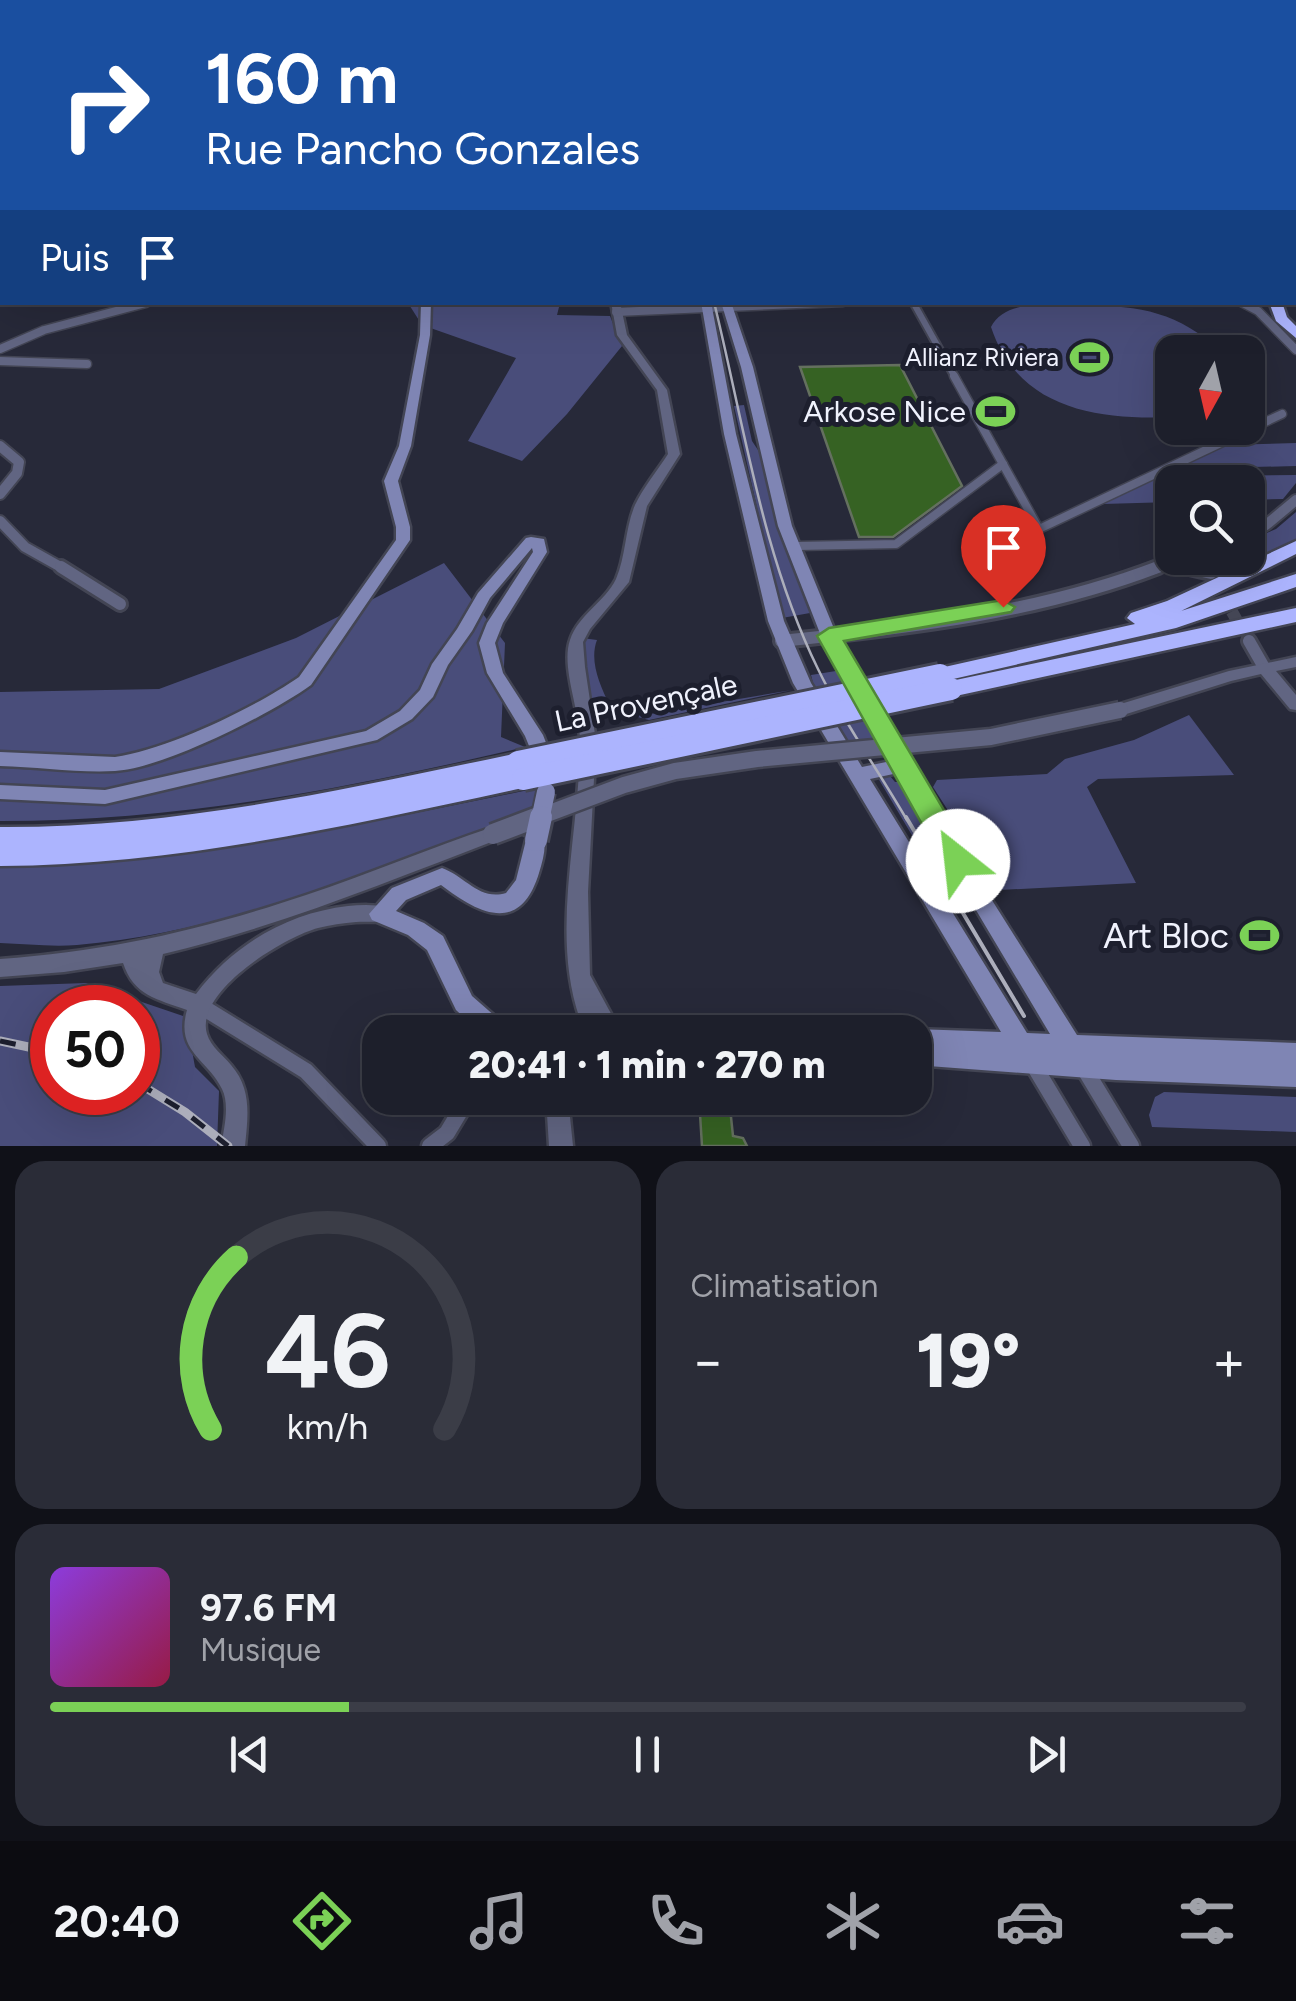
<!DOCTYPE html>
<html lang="fr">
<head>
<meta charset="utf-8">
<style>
	:root { --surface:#1d1f2b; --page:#2a2c37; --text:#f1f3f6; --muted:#a0a2a9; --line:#3b3d47; --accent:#7bd156 }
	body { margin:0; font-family:Figtree,sans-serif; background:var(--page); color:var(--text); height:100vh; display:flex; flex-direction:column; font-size:38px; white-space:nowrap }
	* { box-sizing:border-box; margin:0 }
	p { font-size:32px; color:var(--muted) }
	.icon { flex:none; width:55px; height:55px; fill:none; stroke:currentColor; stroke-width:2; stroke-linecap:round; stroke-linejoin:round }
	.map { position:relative; height:1146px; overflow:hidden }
	.side { display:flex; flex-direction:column; gap:15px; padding:15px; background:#101118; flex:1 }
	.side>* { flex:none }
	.top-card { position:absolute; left:0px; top:0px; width:1298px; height:305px; box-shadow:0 10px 40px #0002,0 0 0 2px var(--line); background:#1a4fa0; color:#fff; overflow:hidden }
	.needle { width:65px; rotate:188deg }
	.buttons { position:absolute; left:1155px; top:335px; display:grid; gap:20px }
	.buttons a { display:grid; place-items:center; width:110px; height:110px; border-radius:20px; background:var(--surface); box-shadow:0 10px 40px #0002,0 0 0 2px var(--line); font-size:50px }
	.speed { position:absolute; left:30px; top:985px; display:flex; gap:20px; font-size:50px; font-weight:700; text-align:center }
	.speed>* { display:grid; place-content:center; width:130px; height:130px; border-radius:50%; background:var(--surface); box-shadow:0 10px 40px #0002,0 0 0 2px var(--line); line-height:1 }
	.speed .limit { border:15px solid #d22; background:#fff; color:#111 }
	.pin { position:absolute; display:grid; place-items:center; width:85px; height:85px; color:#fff; margin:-102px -42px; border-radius:50% 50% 50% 0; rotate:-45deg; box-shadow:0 0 10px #0007 }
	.pin .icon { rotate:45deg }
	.me { position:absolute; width:110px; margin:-55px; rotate:331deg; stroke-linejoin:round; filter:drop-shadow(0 0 8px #0008) }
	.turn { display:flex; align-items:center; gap:35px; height:210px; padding:0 40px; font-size:45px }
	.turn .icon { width:130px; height:130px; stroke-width:2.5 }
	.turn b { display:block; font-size:70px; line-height:85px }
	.then { display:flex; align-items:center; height:95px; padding:0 40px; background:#0003; gap:20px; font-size:38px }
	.big { font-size:75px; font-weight:800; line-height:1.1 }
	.side .widget { flex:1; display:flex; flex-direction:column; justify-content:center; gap:15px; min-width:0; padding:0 35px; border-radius:30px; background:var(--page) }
	.side .dial { align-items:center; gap:0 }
	.dial svg { height:260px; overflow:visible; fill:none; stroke:var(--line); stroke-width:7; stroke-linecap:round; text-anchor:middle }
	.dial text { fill:var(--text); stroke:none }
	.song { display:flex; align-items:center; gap:30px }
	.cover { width:120px; height:120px; border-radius:15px; background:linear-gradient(135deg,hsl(270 70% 55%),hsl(340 70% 35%)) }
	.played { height:10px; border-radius:5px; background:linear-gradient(90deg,var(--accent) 25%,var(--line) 25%) }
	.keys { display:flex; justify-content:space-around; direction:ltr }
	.heat { display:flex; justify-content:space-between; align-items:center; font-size:55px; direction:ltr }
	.side .tiles { flex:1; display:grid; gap:15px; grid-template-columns:1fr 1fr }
	.widget:last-child { grid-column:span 2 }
	.trip { position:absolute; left:362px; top:1015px; width:570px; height:100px; border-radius:30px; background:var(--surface); box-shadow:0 10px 40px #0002,0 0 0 2px var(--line); font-weight:800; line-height:100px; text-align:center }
	.tab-bar { display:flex; height:160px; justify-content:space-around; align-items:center; background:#0c0c11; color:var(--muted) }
	.tab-bar .icon { width:70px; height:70px }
	.tab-bar .active { color:var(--accent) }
	.tab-bar b { font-size:45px; color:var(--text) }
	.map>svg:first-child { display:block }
	.green { fill:#494d7a; fill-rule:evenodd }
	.building { fill:#366223; stroke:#64705f; stroke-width:2.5 }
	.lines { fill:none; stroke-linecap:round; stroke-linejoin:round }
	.minor-tunnel { stroke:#454756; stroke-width:12; stroke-dasharray:12 6; stroke-linecap:butt }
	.pedestrian-far1-casing { stroke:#434554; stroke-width:10 }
	.pedestrian-casing { stroke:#434554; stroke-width:11 }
	.minor-far3-casing { stroke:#434554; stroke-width:11 }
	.minor-far2-casing { stroke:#434554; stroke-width:14 }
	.minor-far1-casing { stroke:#434554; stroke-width:18 }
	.minor-casing { stroke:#434554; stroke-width:21 }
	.tertiary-casing { stroke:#434554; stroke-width:5 }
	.secondary-casing { stroke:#434554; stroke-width:5 }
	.primary-casing { stroke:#434554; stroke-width:4 }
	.motorway-casing { stroke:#434554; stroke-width:5 }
	.pedestrian-far1 { stroke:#616582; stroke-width:6 }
	.pedestrian { stroke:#616582; stroke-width:8 }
	.minor-far3 { stroke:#616582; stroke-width:8 }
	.minor-far2 { stroke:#616582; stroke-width:10 }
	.minor-far1 { stroke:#616582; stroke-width:12 }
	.minor { stroke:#616582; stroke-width:16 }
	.tertiary { fill:#616582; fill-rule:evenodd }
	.secondary { fill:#7f85b4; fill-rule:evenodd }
	.primary { fill:#979edb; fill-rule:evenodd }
	.motorway { fill:#acb4fe; fill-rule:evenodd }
	.tram-far1 { stroke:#acaebb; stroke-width:2.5 }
	.tram { stroke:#acaebb; stroke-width:4 }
	.rail-casing { stroke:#acaebb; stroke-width:9 }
	.rail { stroke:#1d1f2e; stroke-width:5; stroke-dasharray:16; stroke-linecap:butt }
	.tertiary-bridge-far1-casing { stroke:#434554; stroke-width:21; stroke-linecap:butt }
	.tertiary-bridge-casing { stroke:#434554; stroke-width:25; stroke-linecap:butt }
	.secondary-bridge-far1-casing { stroke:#434554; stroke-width:22; stroke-linecap:butt }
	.secondary-bridge-casing { stroke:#434554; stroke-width:28; stroke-linecap:butt }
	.motorway-bridge-casing { stroke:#434554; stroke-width:28; stroke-linecap:butt }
	.tertiary-bridge-far1 { stroke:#616582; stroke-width:16 }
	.tertiary-bridge { stroke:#616582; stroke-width:20 }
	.secondary-bridge-far1 { stroke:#7f85b4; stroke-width:18 }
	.secondary-bridge { stroke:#7f85b4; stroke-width:22 }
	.motorway-bridge { stroke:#acb4fe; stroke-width:22 }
	.route { fill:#7bd156; stroke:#508838; stroke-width:2.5 }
	.labels { text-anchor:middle; stroke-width:10; stroke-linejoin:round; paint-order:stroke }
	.far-poi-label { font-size:25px; fill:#f0f2fd; stroke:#1d1f2e; text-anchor:end }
	.poi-label { font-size:30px; fill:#f0f2fd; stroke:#1d1f2e; text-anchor:end }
	.street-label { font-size:30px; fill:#f0f2fd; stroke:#1d1f2e }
	.near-poi-label { font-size:35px; fill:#f0f2fd; stroke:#1d1f2e; text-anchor:end }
</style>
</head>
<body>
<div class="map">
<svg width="1296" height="1146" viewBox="0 0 1296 1146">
	<rect width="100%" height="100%" fill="#272939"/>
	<g class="green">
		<path d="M408,303h152l-3,12 53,1 12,30 -55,68 -45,47 -54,-20 48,-83 -94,-33z"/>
		<path d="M1082,305c62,1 94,7 141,47h-51v65c-75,3 -154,-8 -181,-90 14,-29 64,-22 91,-22z"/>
		<path d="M744,405l8,36 12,18 13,67 33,87 -28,5 -48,-212z"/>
		<path d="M1296,443v23l-122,3 51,-24z"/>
		<path d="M1296,475v8l-13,16 -35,1v-18h-76v20l-69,2 54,-27z"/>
		<path d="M1296,512v29l-70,35 -5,-18h27v-17l28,-12z"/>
		<path d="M444,563l61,80 -4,94 24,10c-174,41 -346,74 -525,74v-129l159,-3 137,-51z"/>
		<path d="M582,638l15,2c-8,21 3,45 12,64l41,10 142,-24 -143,30 -53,-14 -8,-11z"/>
		<path d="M842,670l44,74 -36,5 -35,-58 -4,-16z"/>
		<path d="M1189,715l45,60 -136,4 -11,8 49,96 -137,7 -66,-103 4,-7 110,-6 18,-15 69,-19z"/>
		<path d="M890,776l5,6h6l54,101 -13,3 -64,-108z"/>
		<path d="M539,788l-5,22c-137,56 -310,123 -457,135 -25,2 -52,-1 -77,-2v-76c183,0 360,-44 539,-79z"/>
		<path d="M86,983l100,34 9,50 24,24 -2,55h-217v-160zM52,1008h86v84h-86z"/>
		<path d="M1164,1092l132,5v35l-144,-5 -3,-12 6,-18z"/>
	</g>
	<g class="building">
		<path d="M900,365l62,121 -69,51h-34l-59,-170z"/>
		<path d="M699,1098h30l4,38 10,2 4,8h-45z"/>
	</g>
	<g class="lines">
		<path class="minor-tunnel" d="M1214,580l30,53"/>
		<defs>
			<path id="pedestrian-far1" d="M913,302l43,77"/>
			<g id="pedestrian">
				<path d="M954,376l85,153 243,-115"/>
				<path d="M798,546l98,-2 107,-80"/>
			</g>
			<g id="minor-far3">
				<path d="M1241,302l17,9 38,39"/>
				<path d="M616,312l227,-10"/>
				<path d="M0,349l44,-19 102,-27"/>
				<path d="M0,361l87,3"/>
			</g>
			<g id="minor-far2">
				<path d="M0,446l19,16 -2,11 -17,21"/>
				<path d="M0,521l25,26 41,23"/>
				<path d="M1248,534l18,-9 30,-25"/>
				<path d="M1190,558l14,3 8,-3"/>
				<path d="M1171,564l26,6"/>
				<path d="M1151,570l31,-12"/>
			</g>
			<g id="minor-far1">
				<path d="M61,567l59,37"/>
				<path d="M1185,567l26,6"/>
				<path d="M781,641c127,-13 257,-28 377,-74"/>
				<path d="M1249,641l16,28"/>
			</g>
			<g id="minor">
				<path d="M199,1005l107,66 72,75"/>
				<path d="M1033,1064l49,82"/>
				<path d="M1084,1068l47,78"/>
				<path d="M430,1146l17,-13 21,-35"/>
			</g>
			<g id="tertiary">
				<path d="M2,149v5l-2,1v-5z"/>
				<rect x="0" y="162" width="2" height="4"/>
				<rect x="0" y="182" width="2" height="5"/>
				<path d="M0,262l2,1v4l-2,1z"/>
				<path d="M611,302h9l7,33 40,55 13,64 -33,52 -18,76 -39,47 -7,13 2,25 11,74 -8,151 2,83 31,57h-36c-39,-90 -4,-199 -5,-294 -1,-29 -19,-72 -10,-98 8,-25 35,-38 46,-61 10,-23 9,-51 19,-74 8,-17 22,-34 33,-51l-11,-64 -40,-55z"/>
				<path d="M1296,657v10l-20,4 20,24v15l-6,-1 -29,-35 -30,7 -111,35 -6,-2 -2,-4 2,-4 115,-35z"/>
				<path d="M493,827l6,2 3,5 -3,5c-110,42 -221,88 -336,115l-4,18 4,11 33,11c37,-49 91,-81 152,-88 13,-1 27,-2 39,2l3,6 -3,6c-11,3 -20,1 -31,2 -13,1 -26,3 -38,6 -34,9 -124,64 -111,106 4,13 16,21 24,31 21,24 17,51 14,81h-24c3,-17 9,-41 1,-57 -14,-30 -47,-37 -35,-79 -30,-11 -53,-14 -64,-47l-59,9 -64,5v-18c110,-8 202,-29 306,-64 63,-21 124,-47 187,-68z"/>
				<path d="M546,1098h22l5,48h-24z"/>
			</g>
			<g id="secondary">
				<path d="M421,302h10l-1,33 -19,111 -13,35 12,46v13l-99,145c-40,29 -147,83 -196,86 -37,2 -77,-4 -115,-5v-14l115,5c54,-8 139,-49 184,-80l97,-137v-13l-12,-46 15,-35 21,-111z"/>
				<path d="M701,302h10l25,132 48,187 27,62 51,84 29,-6 -70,-125 -43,-110 -37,-159 -20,-65h10l22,65 39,159 45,110 141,242 99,157 219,8v44l-180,-7 -201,-15v-33h-8l8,-3 86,3 -208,-349 -25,-62 -44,-187zM898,773l66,117 86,144 -23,-1 -157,-254z"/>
				<path d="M531,537l13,2 3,13 -44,71 -8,20 8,30 40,62 11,28 -2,5 -7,2 -7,-2 -13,-32 -38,-63 -8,-30 8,-20 46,-71 -1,-4 -42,50 -18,33 -24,34 -15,32 -21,22 -35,21 -272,64 -105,-5v-14l105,5 261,-59 34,-20 20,-21 12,-26 25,-35 21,-36 48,-55z"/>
				<path d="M536,832l7,2c4,12 0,26 -4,39 -19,62 -60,41 -98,12l-35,15 -10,11 28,12 19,13 29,60 32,28 4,8h-28l-24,-22 -29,-60 -19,-15 -36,-15 -3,-6 23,-26 50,-20c23,8 37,33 64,25l10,-13 10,-40 3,-6z"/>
				<path d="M610,1018l55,3 8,3 4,8h-95l4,-8z"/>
			</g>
			<rect id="primary" x="1295" y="192" width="1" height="7"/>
			<g id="motorway">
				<rect x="1295" y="147" width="1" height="6"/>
				<rect x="1295" y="167" width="1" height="6"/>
				<path d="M1295,237l1,1v8l-1,-1z"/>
				<path d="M1296,263v8l-1,1v-8z"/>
				<path d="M1269,302h13l5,15 9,9v12l-20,-17z"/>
				<path d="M1296,541v13l-115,57 -25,8 140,-45v13l-120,41 -236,54 -8,-2 -3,-5 3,-5 8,-2 195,-44 -8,-6 4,-5 36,-12z"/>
				<path d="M1296,608v14l-345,75 -8,-3 -3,-5 3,-5 8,-3z"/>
				<path d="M518,753l9,3 3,6 -3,6 -8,2 13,2 4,7 -4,7 -9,2c-174,37 -344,77 -523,78v-39c177,1 346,-38 518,-74z"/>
			</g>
		</defs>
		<use href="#pedestrian-far1" class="pedestrian-far1-casing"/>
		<use href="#pedestrian" class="pedestrian-casing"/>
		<use href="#minor-far3" class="minor-far3-casing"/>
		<use href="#minor-far2" class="minor-far2-casing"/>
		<use href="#minor-far1" class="minor-far1-casing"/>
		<use href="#minor" class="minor-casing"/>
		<use href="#tertiary" class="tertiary-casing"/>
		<use href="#secondary" class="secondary-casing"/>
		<use href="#primary" class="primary-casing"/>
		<use href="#motorway" class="motorway-casing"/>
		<use href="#pedestrian-far1" class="pedestrian-far1"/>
		<use href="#pedestrian" class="pedestrian"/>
		<use href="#minor-far3" class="minor-far3"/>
		<use href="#minor-far2" class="minor-far2"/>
		<use href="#minor-far1" class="minor-far1"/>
		<use href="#minor" class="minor"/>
		<use href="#tertiary" class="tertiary"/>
		<use href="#secondary" class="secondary"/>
		<use href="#primary" class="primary"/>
		<use href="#motorway" class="motorway"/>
		<path class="tram-far1" d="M714,302c30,122 48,253 104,367 25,52 60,101 89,151"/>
		<path class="tram" d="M906,817l118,199"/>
		<defs>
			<g id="rail">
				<path d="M0,1041l52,11"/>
				<path d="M138,1083l47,29 43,34"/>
			</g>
		</defs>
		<use href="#rail" class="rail-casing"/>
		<use href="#rail" class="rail"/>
		<defs>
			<path id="tertiary-bridge-far1" d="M531,820l93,-35 51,-14 82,-12 234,-22 129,-27"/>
			<path id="tertiary-bridge" d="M493,834l45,-17"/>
			<path id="secondary-bridge-far1" d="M540,820l6,-28"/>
			<path id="secondary-bridge" d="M536,840l5,-23"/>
			<g id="motorway-bridge">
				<path d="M518,762l422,-87"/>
				<path d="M523,779l428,-90"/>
			</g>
		</defs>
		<use href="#tertiary-bridge-far1" class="tertiary-bridge-far1-casing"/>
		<use href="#tertiary-bridge" class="tertiary-bridge-casing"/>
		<use href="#secondary-bridge-far1" class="secondary-bridge-far1-casing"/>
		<use href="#secondary-bridge" class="secondary-bridge-casing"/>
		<use href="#motorway-bridge" class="motorway-bridge-casing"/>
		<use href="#tertiary-bridge-far1" class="tertiary-bridge-far1"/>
		<use href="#tertiary-bridge" class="tertiary-bridge"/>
		<use href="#secondary-bridge-far1" class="secondary-bridge-far1"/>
		<use href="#secondary-bridge" class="secondary-bridge"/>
		<use href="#motorway-bridge" class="motorway-bridge"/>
	</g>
	<linearGradient id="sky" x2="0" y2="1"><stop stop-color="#15171f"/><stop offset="0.43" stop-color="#41495f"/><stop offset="1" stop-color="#41495f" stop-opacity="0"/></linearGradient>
	<rect width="1296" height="281" fill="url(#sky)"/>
	<path class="route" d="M1003,600l12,7 -4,5 -167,29 130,220 -5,8 -11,4 -11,-4 -130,-233 12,-8z"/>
	<defs>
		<symbol id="stadium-bare" viewBox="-9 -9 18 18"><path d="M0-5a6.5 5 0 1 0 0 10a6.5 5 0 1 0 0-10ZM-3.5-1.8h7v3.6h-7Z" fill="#7bd156" stroke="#1d1f2e" stroke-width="2.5" paint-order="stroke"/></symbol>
	</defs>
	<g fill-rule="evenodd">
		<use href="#stadium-bare" x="1062" y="330" width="55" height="55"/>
		<use href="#stadium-bare" x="968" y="384" width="55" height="55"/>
		<use href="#stadium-bare" x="1232" y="908" width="55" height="55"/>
	</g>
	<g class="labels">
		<g class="far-poi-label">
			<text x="1059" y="366">Allianz Riviera</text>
		</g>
		<g class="poi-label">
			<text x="966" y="422">Arkose Nice</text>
		</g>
		<g class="street-label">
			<text transform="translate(646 703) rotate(-12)" y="10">La Provençale</text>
		</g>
		<g class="near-poi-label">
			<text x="1229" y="948">Art Bloc</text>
		</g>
	</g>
</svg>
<div class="buttons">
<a><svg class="needle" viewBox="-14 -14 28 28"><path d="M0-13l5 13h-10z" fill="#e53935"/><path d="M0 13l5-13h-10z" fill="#a0a2a9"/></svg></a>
<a><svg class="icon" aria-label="search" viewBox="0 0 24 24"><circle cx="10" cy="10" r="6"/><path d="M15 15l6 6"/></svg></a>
</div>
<div class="speed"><div class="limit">50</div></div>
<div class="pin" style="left:1003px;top:607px;background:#d93025"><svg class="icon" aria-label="arrive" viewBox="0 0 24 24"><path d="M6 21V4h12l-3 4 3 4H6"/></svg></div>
<svg class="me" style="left:958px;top:861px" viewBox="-20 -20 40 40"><circle r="19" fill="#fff"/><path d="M0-13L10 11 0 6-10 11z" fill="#7bd156"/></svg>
<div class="trip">20:41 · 1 min · 270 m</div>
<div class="top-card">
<div class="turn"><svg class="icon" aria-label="right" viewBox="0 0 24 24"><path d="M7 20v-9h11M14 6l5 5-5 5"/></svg><div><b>160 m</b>Rue Pancho Gonzales</div></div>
<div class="then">Puis<svg class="icon" aria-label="arrive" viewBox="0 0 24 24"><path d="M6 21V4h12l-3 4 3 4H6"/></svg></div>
</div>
</div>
<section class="side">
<div class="tiles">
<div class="widget dial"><svg viewBox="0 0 100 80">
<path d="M14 69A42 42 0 1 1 86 69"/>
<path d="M14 69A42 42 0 0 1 22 16" stroke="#7bd156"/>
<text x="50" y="56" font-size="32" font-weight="700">46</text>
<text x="50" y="72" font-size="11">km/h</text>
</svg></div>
<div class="widget"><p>Climatisation</p>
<div class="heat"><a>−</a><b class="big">19°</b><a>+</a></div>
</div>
<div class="widget">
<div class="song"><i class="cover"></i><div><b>97.6 FM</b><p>Musique</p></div></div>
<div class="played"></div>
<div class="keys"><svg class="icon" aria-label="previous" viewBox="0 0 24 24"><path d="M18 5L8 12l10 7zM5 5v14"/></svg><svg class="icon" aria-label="pause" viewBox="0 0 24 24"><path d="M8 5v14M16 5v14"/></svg><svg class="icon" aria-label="next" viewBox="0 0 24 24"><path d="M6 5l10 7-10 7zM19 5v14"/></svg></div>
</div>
</div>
</section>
<nav class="tab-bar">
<b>20:40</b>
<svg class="icon active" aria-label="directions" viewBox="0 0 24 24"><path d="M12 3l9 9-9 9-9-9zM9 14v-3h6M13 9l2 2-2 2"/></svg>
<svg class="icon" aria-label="music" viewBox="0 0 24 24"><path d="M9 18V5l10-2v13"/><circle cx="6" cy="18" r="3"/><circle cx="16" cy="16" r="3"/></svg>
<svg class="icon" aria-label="phone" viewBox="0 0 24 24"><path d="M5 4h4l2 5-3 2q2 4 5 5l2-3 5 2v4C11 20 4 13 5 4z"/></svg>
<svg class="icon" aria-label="climate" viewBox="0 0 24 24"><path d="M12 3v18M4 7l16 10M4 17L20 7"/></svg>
<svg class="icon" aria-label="car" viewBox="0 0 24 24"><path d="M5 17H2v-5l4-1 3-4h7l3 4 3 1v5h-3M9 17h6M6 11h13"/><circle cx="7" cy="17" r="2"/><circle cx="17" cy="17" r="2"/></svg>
<svg class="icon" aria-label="filters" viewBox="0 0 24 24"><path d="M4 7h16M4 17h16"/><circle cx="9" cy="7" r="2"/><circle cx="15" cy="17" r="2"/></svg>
</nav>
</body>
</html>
